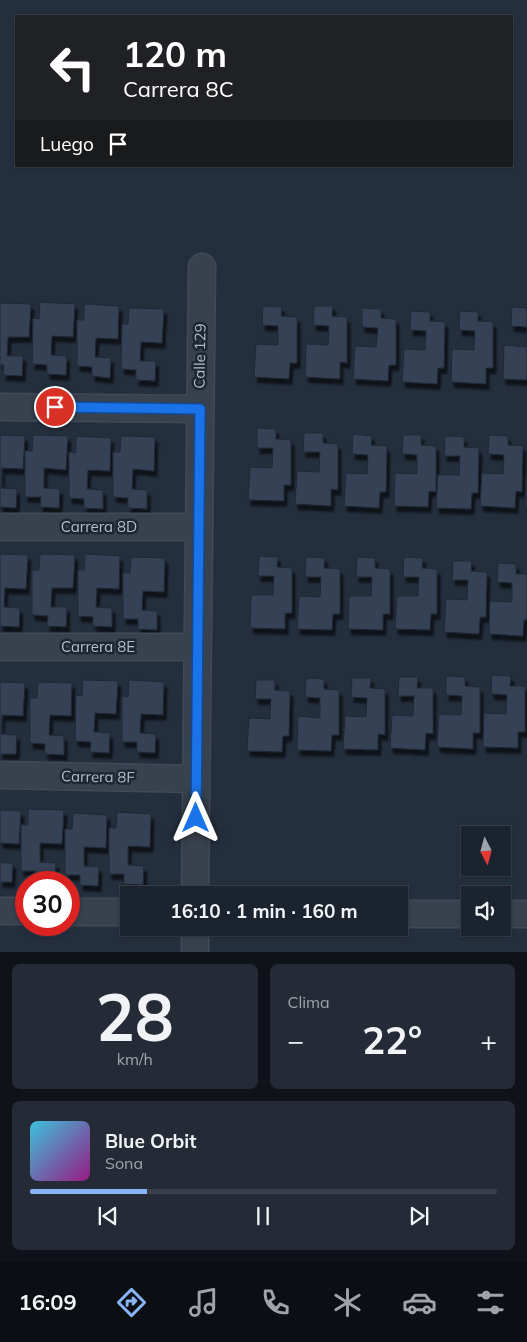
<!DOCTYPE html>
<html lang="es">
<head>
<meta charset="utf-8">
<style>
	:root { --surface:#1b232e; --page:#242b36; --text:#f1f3f6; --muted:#a0a4aa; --line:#39404a; --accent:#8ab4f8 }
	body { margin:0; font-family:Mulish,sans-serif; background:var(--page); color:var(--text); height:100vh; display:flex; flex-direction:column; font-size:19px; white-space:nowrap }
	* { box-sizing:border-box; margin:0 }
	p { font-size:16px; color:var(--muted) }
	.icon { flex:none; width:28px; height:28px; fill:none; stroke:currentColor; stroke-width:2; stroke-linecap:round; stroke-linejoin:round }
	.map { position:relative; height:952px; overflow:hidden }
	.drawer { display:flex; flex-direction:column; gap:12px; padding:12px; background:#0f1319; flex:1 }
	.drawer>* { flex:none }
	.banner { position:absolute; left:15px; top:15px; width:498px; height:152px; border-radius:0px; box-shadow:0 1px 4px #0004,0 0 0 1px var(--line); background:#202124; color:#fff; overflow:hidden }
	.needle { width:32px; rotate:174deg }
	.tools { position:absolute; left:461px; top:826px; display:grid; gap:10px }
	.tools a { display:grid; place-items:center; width:50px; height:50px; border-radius:0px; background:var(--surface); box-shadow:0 1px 4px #0004,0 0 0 1px var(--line); font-size:25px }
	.speed { position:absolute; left:15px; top:871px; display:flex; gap:10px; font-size:25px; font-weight:700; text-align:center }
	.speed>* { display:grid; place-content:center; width:65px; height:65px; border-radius:50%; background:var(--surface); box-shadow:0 1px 4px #0004,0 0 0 1px var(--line); line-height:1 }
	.speed .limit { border:8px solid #d22; background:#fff; color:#111 }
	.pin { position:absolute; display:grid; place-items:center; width:42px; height:42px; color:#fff; margin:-21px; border:2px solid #fff; border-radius:50%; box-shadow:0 1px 5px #0007 }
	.me { position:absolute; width:55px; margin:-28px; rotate:0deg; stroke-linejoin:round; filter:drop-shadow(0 0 4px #0008) }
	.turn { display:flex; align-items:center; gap:18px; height:105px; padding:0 25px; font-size:22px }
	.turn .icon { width:65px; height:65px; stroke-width:2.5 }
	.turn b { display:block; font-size:35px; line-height:42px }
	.then { display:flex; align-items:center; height:48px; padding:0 25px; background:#0003; gap:10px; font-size:19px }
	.big { font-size:38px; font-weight:700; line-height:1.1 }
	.drawer .widget { flex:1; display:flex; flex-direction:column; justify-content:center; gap:8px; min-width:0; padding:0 18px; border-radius:8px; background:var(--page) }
	.drawer .dial { align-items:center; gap:0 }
	.dial b { font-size:65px; line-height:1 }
	.song { display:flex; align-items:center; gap:15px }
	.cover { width:60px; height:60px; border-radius:8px; background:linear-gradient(135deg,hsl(190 70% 55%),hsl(310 70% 35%)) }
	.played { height:5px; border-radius:2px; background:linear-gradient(90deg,var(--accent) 25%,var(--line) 25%) }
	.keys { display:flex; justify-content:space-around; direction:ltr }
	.heat { display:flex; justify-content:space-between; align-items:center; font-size:28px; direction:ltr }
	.drawer .tiles { flex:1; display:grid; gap:12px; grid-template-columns:1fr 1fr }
	.widget:last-child { grid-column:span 2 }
	.trip { position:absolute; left:120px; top:886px; width:288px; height:50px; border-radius:0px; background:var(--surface); box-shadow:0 1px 4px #0004,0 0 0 1px var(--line); font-weight:700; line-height:50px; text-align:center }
	.dock { display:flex; height:80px; justify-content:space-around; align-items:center; background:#0b0e12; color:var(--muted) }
	.dock .icon { width:35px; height:35px }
	.dock .selected { color:var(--accent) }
	.dock b { font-size:22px; color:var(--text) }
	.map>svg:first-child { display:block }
	.building { fill:#364354; stroke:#1f2835; filter:url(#shadow) }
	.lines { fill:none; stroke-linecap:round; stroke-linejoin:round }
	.minor-casing { stroke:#414a57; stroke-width:29 }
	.minor { stroke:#38414e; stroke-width:26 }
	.route-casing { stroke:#114b97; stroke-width:12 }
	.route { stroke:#1a73e8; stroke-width:9 }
	.labels { text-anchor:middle; stroke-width:5; stroke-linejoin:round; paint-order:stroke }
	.street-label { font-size:15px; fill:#b4bcc9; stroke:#1d2633 }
</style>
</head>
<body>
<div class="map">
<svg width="527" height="952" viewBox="0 0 527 952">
	<defs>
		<filter id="shadow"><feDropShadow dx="3" dy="5.5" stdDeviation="1" flood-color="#0009"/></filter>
	</defs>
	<rect width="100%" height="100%" fill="#242f3e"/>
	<g class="building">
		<path d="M40,302l35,2 -2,33 -21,-1 -1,19 16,1 -1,19 -19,-1v-9l-15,-1 1,-46 6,1z"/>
		<path d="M0,303l31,1 -2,33h-21l-1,19h16l-1,20 -19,-1 1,-10h-4z"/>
		<path d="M84,304l35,2 -1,33 -22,-1 -1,19 16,1 -1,20 -18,-2v-9l-15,-1v-46h7z"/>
		<path d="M263,306l19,1 -1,9 16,1v46h-7l-1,16 -35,-2 2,-33 22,1v-19l-16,-1z"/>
		<path d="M314,306h19l-1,10 15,1v46l-7,-1v17l-35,-2 1,-33 22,1 1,-19 -16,-1z"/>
		<path d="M512,307l15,1v19l-16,-1z"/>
		<path d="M129,308l35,1 -2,34 -21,-1 -1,19h16l-1,20 -19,-1v-10l-15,-1 1,-45h6z"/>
		<path d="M362,308l19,1v9l15,1v46h-7l-1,16 -35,-2 2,-33 21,1 2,-19 -16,-1z"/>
		<path d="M411,311l19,1v9l15,1 -1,46h-6l-1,16 -35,-2 2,-33 21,1 1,-19 -16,-1z"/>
		<path d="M460,311l18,1v9l15,1v46h-7v16l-35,-2 1,-33 22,1 1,-19 -16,-1z"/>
		<path d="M527,327v53l-24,-1 1,-34 22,2z"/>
		<path d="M257,428l19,1v10l15,1v45h-7v16l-36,-1 2,-33 22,1 1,-20h-16z"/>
		<path d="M304,433h19v10l15,1v46l-7,-1v17l-36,-2 2,-33 22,1 1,-20h-17z"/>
		<path d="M353,434l19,2 -1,9 16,1 -1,46h-6l-1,16 -35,-2 2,-33 21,1 1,-19 -16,-1z"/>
		<path d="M0,435l25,1 -2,33 -21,-1 -1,20 16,1 -1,19 -16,-1z"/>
		<path d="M33,435l35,1 -2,34 -22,-2v20l16,1 -1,19 -19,-1 1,-10h-16v-46h7z"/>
		<path d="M403,435h18v10l15,1v46l-7,-1 -1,16 -34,-1 1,-33 22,1v-19l-15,-1z"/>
		<path d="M489,435l19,1v9l15,1 -1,46 -6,-1 -1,17 -35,-2 2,-33 21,1 1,-19 -16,-1z"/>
		<path d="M76,436l35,2 -1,33 -22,-1 -1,19 16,1v19l-19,-1v-9l-15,-1v-46l7,1z"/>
		<path d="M121,436l34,1 -1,34 -21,-2 -1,20 15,1v19l-19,-1v-10l-15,-1v-45h7z"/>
		<path d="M445,436l19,1v10l15,1 -1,45h-6l-1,16 -35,-1 2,-33h21l1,-19h-16z"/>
		<path d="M526,475h1v33l-2,-1z"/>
		<path d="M0,554l28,1 -2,34 -21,-1 -1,19 16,1 -1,19 -19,-1z"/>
		<path d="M40,554l35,1 -2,33h-21l-1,19h16l-1,20 -19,-1 1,-10 -16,-1v-45h7z"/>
		<path d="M85,554l35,2 -1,33 -22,-1 -1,19 16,1v19l-19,-1v-9l-15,-1v-46h6z"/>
		<path d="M259,556l19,1 -1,10 15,1v45h-7v16l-35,-1 1,-33h22l1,-19h-16z"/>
		<path d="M131,557l34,1 -1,34 -21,-1 -1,19 15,1v19l-19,-1v-10h-15v-46h7z"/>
		<path d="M306,557l19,1 -1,10 16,1v45h-7l-1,16 -35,-1 2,-33 21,1 1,-20h-16z"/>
		<path d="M357,557l18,1v10l15,1v45h-7v16l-35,-1 1,-33h22l1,-19h-16z"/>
		<path d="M404,557l19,1 -1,10 15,1v45h-6l-1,16 -35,-1 2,-33h21l1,-19h-16z"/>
		<path d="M453,561h19l-1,10 16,1 -1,45h-6l-1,17 -35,-2 2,-33 21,1 1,-20h-16z"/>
		<path d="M498,563l18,1v10h11v46h-3l-1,16 -34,-2 1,-33 22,1v-19l-15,-1z"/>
		<path d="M492,675l19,1 -1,10h15v46h-7v16l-35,-1 1,-34 22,1 1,-19 -16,-1z"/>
		<path d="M446,676l19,1v9l15,1v46h-7v16l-36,-2 2,-33 22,1 1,-19 -16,-1z"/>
		<path d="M399,677h19l-1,11h16v46l-7,-1 -1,17 -35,-2 2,-33 21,1 1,-20h-16z"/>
		<path d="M306,678l18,1v10l15,1v45h-7l-1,16 -34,-1 1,-34 22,2v-20l-15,-1z"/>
		<path d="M352,678h19l-1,10 15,1v46l-7,-1v16l-35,-1 2,-33 21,1 1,-19 -16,-1z"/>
		<path d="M83,680l35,1 -2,33 -21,-1 -1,19 16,1 -1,20 -19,-1 1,-10 -16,-1 1,-46 6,1z"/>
		<path d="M129,680l35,2 -1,33 -22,-1 -1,19 16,1 -1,19 -18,-1v-10h-15v-46l6,1z"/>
		<path d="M256,680h19v10l15,1 -1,45h-6l-1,16 -35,-1 2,-33 21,1 1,-20h-16z"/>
		<path d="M0,682l25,1 -2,33 -21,-1 -1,19 16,1 -1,19h-16z"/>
		<path d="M38,682l34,1 -1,33 -21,-1 -1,20 15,1v19l-19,-1v-10l-15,-1v-45h7z"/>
		<path d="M28,809l36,1 -2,34 -22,-1v19l16,1 -1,19 -19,-1v-10h-15v-46h7z"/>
		<path d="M0,810l21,1 -2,33 -19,-1z"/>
		<path d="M117,812l34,2 -1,33 -22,-1v19l16,1 -1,19 -19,-1v-10h-15v-46h7z"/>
		<path d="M73,813l34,2 -1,33 -22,-1v19l15,1 -1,19 -18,-1v-10h-15v-46h7z"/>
		<path d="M0,863h13l-1,19h-12z"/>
	</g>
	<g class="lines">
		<defs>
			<g id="minor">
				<path d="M0,407l200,2"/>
				<path d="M0,527h199"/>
				<path d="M0,647h197"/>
				<path d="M0,775l196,4"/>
				<path d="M195,895l7,-628"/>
				<path d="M0,911h26"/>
				<path d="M69,912h60"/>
				<path d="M399,914h71"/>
				<path d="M502,914h25"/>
				<path d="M195,952v-24"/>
			</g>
		</defs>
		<use href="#minor" class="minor-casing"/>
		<use href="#minor" class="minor"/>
	</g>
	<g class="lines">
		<defs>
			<path id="route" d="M55,407l145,2 -4,409"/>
		</defs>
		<use href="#route" class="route-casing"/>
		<use href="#route" class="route"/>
	</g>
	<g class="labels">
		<g class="street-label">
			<text transform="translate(200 356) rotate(-89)" y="5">Calle 129</text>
			<text x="99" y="532">Carrera 8D</text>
			<text x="98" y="652">Carrera 8E</text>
			<text transform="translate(98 777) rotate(1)" y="5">Carrera 8F</text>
		</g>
	</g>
</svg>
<div class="tools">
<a><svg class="needle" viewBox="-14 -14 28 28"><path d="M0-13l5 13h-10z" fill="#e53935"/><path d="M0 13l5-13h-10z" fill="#a0a4aa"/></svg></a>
<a><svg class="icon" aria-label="sound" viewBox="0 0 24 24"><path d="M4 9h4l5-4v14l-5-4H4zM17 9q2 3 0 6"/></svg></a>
</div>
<div class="speed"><div class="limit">30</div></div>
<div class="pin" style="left:55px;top:407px;background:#d93025"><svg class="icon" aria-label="arrive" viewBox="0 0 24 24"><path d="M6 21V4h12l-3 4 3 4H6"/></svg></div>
<svg class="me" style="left:196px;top:818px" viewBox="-20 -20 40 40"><path d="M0-17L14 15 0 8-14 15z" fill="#1a73e8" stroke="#fff" stroke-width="4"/></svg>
<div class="trip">16:10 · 1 min · 160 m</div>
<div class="banner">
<div class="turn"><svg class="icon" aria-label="left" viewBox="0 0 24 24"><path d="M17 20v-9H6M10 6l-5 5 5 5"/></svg><div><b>120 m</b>Carrera 8C</div></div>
<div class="then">Luego<svg class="icon" aria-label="arrive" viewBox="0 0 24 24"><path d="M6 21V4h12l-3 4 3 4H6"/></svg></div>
</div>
</div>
<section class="drawer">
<div class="tiles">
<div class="widget dial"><b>28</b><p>km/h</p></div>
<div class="widget"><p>Clima</p>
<div class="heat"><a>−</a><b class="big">22°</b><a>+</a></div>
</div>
<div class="widget">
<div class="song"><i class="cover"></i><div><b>Blue Orbit</b><p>Sona</p></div></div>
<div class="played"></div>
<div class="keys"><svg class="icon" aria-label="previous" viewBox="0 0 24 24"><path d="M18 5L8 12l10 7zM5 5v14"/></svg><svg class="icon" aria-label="pause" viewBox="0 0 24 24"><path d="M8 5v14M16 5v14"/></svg><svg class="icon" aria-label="next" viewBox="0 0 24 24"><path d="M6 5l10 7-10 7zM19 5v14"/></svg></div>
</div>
</div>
</section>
<nav class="dock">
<b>16:09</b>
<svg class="icon selected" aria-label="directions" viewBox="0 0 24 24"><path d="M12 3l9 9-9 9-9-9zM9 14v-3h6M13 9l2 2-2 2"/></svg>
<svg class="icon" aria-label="music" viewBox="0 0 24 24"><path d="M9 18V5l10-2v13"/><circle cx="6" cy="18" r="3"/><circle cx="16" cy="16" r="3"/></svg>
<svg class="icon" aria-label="phone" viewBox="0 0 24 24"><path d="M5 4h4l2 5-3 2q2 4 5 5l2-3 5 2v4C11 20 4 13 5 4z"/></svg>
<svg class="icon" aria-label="climate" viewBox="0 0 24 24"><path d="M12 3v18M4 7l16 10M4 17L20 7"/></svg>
<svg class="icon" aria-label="car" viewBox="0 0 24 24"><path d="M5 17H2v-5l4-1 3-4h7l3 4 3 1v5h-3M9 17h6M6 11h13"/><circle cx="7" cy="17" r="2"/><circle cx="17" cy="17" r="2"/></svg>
<svg class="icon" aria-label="filters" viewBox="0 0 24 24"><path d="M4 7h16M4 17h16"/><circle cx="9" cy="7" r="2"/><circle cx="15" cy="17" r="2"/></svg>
</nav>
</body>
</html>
